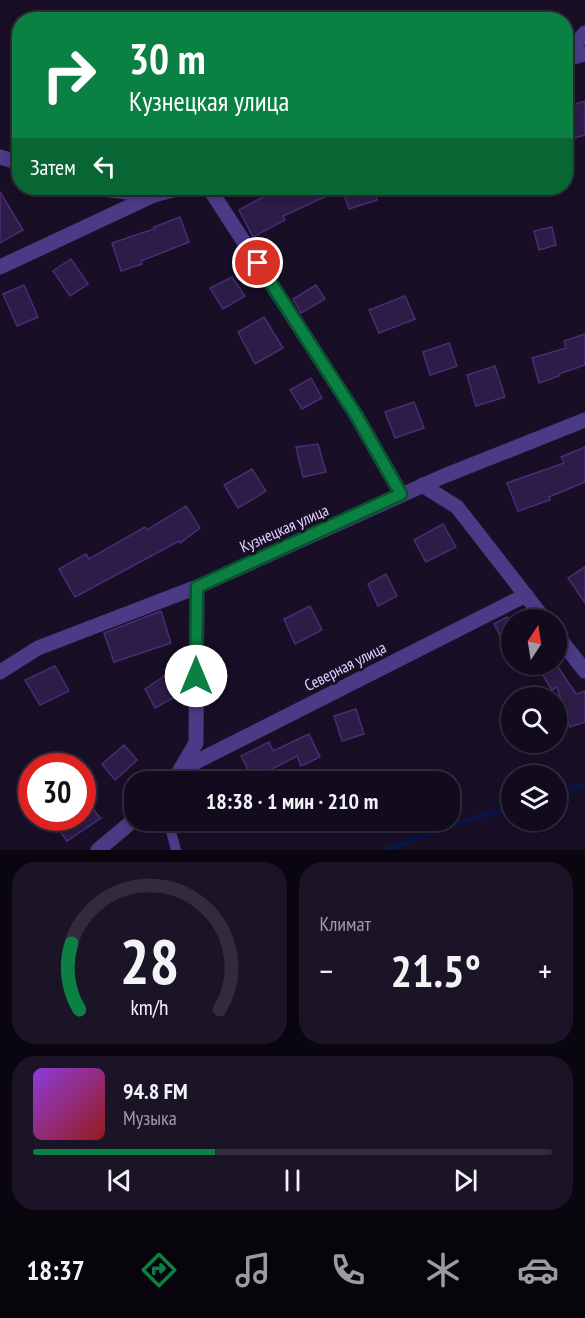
<!DOCTYPE html>
<html lang="ru">
<head>
<meta charset="utf-8">
<style>
	:root { --surface:#120b1d; --page:#1b1426; --text:#f1f3f6; --muted:#9c9ba4; --line:#312b3b; --accent:#0b8043 }
	body { margin:0; font-family:"PT Sans Narrow",sans-serif; background:var(--page); color:var(--text); height:100vh; display:flex; flex-direction:column; font-size:22px; white-space:nowrap }
	* { box-sizing:border-box; margin:0 }
	p { font-size:20px; color:var(--muted) }
	.icon { flex:none; width:33px; height:33px; fill:none; stroke:currentColor; stroke-width:2; stroke-linecap:round; stroke-linejoin:round }
	.map { position:relative; height:850px; overflow:hidden }
	.side { display:flex; flex-direction:column; gap:12px; padding:12px; background:#0a0610; flex:1 }
	.side>* { flex:none }
	.banner { position:absolute; left:12px; top:12px; width:561px; height:183px; border-radius:24px; box-shadow:0 3px 9px #0003,0 0 0 2px var(--line); background:#0b8043; color:#fff; overflow:hidden }
	.needle { width:39px; rotate:12deg }
	.buttons { position:absolute; left:501px; top:609px; display:grid; gap:12px }
	.buttons a { display:grid; place-items:center; width:66px; height:66px; border-radius:50%; background:var(--surface); box-shadow:0 3px 9px #0003,0 0 0 2px var(--line); font-size:30px }
	.speed { position:absolute; left:18px; top:753px; display:flex; gap:12px; font-size:30px; font-weight:700; text-align:center }
	.speed>* { display:grid; place-content:center; width:78px; height:78px; border-radius:50%; background:var(--surface); box-shadow:0 3px 9px #0003,0 0 0 2px var(--line); line-height:1 }
	.speed .limit { border:9px solid #d22; background:#fff; color:#111 }
	.pin { position:absolute; display:grid; place-items:center; width:51px; height:51px; color:#fff; margin:-26px; border:3px solid #fff; border-radius:50%; box-shadow:0 2px 6px #0007 }
	.me { position:absolute; width:66px; margin:-33px; rotate:0deg; stroke-linejoin:round; filter:drop-shadow(0 0 4px #0008) }
	.turn { display:flex; align-items:center; gap:21px; height:126px; padding:0 18px; font-size:27px }
	.turn .icon { width:78px; height:78px; stroke-width:2.5 }
	.turn b { display:block; font-size:42px; line-height:51px }
	.then { display:flex; align-items:center; height:57px; padding:0 18px; background:#0003; gap:12px; font-size:22px }
	.big { font-size:45px; font-weight:600; line-height:1.1 }
	.side .tile { flex:1; display:flex; flex-direction:column; justify-content:center; gap:9px; min-width:0; padding:0 21px; border-radius:24px; background:var(--page) }
	.side .dial { align-items:center; gap:0 }
	.dial svg { height:156px; overflow:visible; fill:none; stroke:var(--line); stroke-width:7; stroke-linecap:round; text-anchor:middle }
	.dial text { fill:var(--text); stroke:none }
	.song { display:flex; align-items:center; gap:18px }
	.cover { width:72px; height:72px; border-radius:9px; background:linear-gradient(135deg,hsl(270 70% 55%),hsl(0 70% 35%)) }
	.played { height:6px; border-radius:3px; background:linear-gradient(90deg,var(--accent) 35%,var(--line) 35%) }
	.keys { display:flex; justify-content:space-around; direction:ltr }
	.heat { display:flex; justify-content:space-between; align-items:center; font-size:33px; direction:ltr }
	.side .tiles { flex:1; display:grid; gap:12px; grid-template-columns:1fr 1fr }
	.tile:last-child { grid-column:span 2 }
	.trip { position:absolute; left:124px; top:771px; width:336px; height:60px; border-radius:24px; background:var(--surface); box-shadow:0 3px 9px #0003,0 0 0 2px var(--line); font-weight:600; line-height:60px; text-align:center }
	.menu { display:flex; height:96px; justify-content:space-around; align-items:center; background:#07040c; color:var(--muted) }
	.menu .icon { width:42px; height:42px }
	.menu .current { color:var(--accent) }
	.menu b { font-size:27px; color:var(--text) }
	.map>svg:first-child { display:block }
	.lines { fill:none; stroke-linecap:round; stroke-linejoin:round }
	.stream { stroke:#0a1445; stroke-width:5 }
	.building { fill:#2d1b48; stroke:#482d74; stroke-width:1.5 }
	.service { stroke:#4b3a86; stroke-width:10 }
	.minor { stroke:#4b3a86; stroke-width:15 }
	.route-casing { stroke:#07532c; stroke-width:15 }
	.route { stroke:#0b8043; stroke-width:10 }
	.labels { text-anchor:middle; stroke-width:6; stroke-linejoin:round; paint-order:stroke }
	.street-label { font-size:16px; fill:#e2d5ff; stroke:#180f27 }
</style>
</head>
<body>
<div class="map">
<svg width="585" height="850" viewBox="0 0 585 850">
	<rect width="100%" height="100%" fill="#180f27"/>
	<g class="lines">
		<g class="stream">
			<path d="M556,794l29,-9"/>
			<path d="M385,850l76,-28 51,-15"/>
		</g>
	</g>
	<g class="building">
		<path d="M585,101v34l-14,4 -5,-18v-14z"/>
		<path d="M289,188h84l4,12 -28,9 -7,-20 -59,27 2,4 -32,17 -14,-27 31,-17 2,2z"/>
		<path d="M0,192l23,38 -23,13z"/>
		<path d="M180,217l9,25 -48,19 1,3 -21,7 -9,-28 42,-14v-2z"/>
		<path d="M552,227l4,18 -17,5 -5,-19z"/>
		<path d="M71,259l17,25 -18,12 -17,-25z"/>
		<path d="M232,277l13,19 -22,13 -13,-21z"/>
		<path d="M24,285l14,32 -21,9 -14,-32z"/>
		<path d="M316,285l9,14 -24,14 -8,-14z"/>
		<path d="M405,296l10,23 -36,14 -10,-23z"/>
		<path d="M264,317l19,31 -28,16 -17,-32z"/>
		<path d="M585,334v31l-26,9v2l-20,7 -7,-25 34,-10 -2,-7z"/>
		<path d="M449,343l8,23 -27,9 -7,-23z"/>
		<path d="M495,366l10,31 -29,9 -9,-31z"/>
		<path d="M311,378l11,20 -20,11 -12,-19z"/>
		<path d="M414,402l10,26 -29,10 -10,-26z"/>
		<path d="M318,444l8,28 -23,5 -7,-30z"/>
		<path d="M585,447v35l-36,15 1,3 -32,11 -11,-28 57,-20 -3,-6z"/>
		<path d="M252,469l14,22 -28,17 -14,-23z"/>
		<path d="M186,506l14,22 -20,15 -1,-2 -104,56 -16,-28 27,-15 3,5 56,-32 2,3z"/>
		<path d="M443,524l13,23 -30,15 -12,-22z"/>
		<path d="M585,567v36l-17,-25z"/>
		<path d="M386,574l11,22 -19,10 -10,-22z"/>
		<path d="M310,606l12,24 -27,14 -11,-25z"/>
		<path d="M161,611l10,32 -57,19 -10,-29z"/>
		<path d="M507,617l5,7v34l-18,-34z"/>
		<path d="M536,664h20l20,30 9,-3v31l-15,5 -13,-40 -5,3z"/>
		<path d="M55,666l14,25 -29,14 -15,-25z"/>
		<path d="M166,675l12,20 -23,13 -10,-19z"/>
		<path d="M356,709l8,25 -22,7 -8,-25z"/>
		<path d="M309,734l11,23 -19,9 -4,-10 -44,23 -12,-23 28,-14 4,9z"/>
		<path d="M124,745l13,15 -22,20 -13,-16z"/>
		<path d="M82,795l18,23h1l-34,23 -17,-23h32z"/>
	</g>
	<g class="lines">
		<path class="service" d="M168,820l8,30"/>
		<g class="minor">
			<path d="M566,55l19,-22"/>
			<path d="M566,59l19,-5"/>
			<path d="M0,157l20,6"/>
			<path d="M93,188l61,7 27,-7"/>
			<path d="M209,188l147,227 45,79"/>
			<path d="M0,267l154,-72"/>
			<path d="M422,485l35,22 88,113"/>
			<path d="M556,634l29,37"/>
			<path d="M0,672l38,-24 159,-61 247,-111 141,-56"/>
			<path d="M180,770l346,-175"/>
			<path d="M173,782l23,-39 1,-156"/>
			<path d="M98,850l37,-31"/>
		</g>
	</g>
	<g class="lines">
		<defs>
			<path id="route" d="M196,676l1,-89 204,-93 -45,-79 -98,-152"/>
		</defs>
		<use href="#route" class="route-casing"/>
		<use href="#route" class="route"/>
	</g>
	<g class="labels">
		<g class="street-label">
			<text transform="translate(284 528) rotate(-24)" y="6">Кузнецкая улица</text>
			<text transform="translate(345 666) rotate(-27)" y="6">Северная улица</text>
		</g>
	</g>
</svg>
<div class="buttons">
<a><svg class="needle" viewBox="-14 -14 28 28"><path d="M0-13l5 13h-10z" fill="#e53935"/><path d="M0 13l5-13h-10z" fill="#9c9ba4"/></svg></a>
<a><svg class="icon" aria-label="search" viewBox="0 0 24 24"><circle cx="10" cy="10" r="6"/><path d="M15 15l6 6"/></svg></a>
<a><svg class="icon" aria-label="layers" viewBox="0 0 24 24"><path d="M12 4l9 5-9 5-9-5zM3 14l9 5 9-5"/></svg></a>
</div>
<div class="speed"><div class="limit">30</div></div>
<div class="pin" style="left:258px;top:263px;background:#d93025"><svg class="icon" aria-label="arrive" viewBox="0 0 24 24"><path d="M6 21V4h12l-3 4 3 4H6"/></svg></div>
<svg class="me" style="left:196px;top:676px" viewBox="-20 -20 40 40"><circle r="19" fill="#fff"/><path d="M0-13L10 11 0 6-10 11z" fill="#0b8043"/></svg>
<div class="trip">18:38 · 1 мин · 210 m</div>
<div class="banner">
<div class="turn"><svg class="icon" aria-label="right" viewBox="0 0 24 24"><path d="M7 20v-9h11M14 6l5 5-5 5"/></svg><div><b>30 m</b>Кузнецкая улица</div></div>
<div class="then">Затем<svg class="icon" aria-label="left" viewBox="0 0 24 24"><path d="M17 20v-9H6M10 6l-5 5 5 5"/></svg></div>
</div>
</div>
<section class="side">
<div class="tiles">
<div class="tile dial"><svg viewBox="0 0 100 80">
<path d="M14 69A42 42 0 1 1 86 69"/>
<path d="M14 69A42 42 0 0 1 10 35" stroke="#0b8043"/>
<text x="50" y="56" font-size="32" font-weight="700">28</text>
<text x="50" y="72" font-size="11">km/h</text>
</svg></div>
<div class="tile"><p>Климат</p>
<div class="heat"><a>−</a><b class="big">21.5°</b><a>+</a></div>
</div>
<div class="tile">
<div class="song"><i class="cover"></i><div><b>94.8 FM</b><p>Музыка</p></div></div>
<div class="played"></div>
<div class="keys"><svg class="icon" aria-label="previous" viewBox="0 0 24 24"><path d="M18 5L8 12l10 7zM5 5v14"/></svg><svg class="icon" aria-label="pause" viewBox="0 0 24 24"><path d="M8 5v14M16 5v14"/></svg><svg class="icon" aria-label="next" viewBox="0 0 24 24"><path d="M6 5l10 7-10 7zM19 5v14"/></svg></div>
</div>
</div>
</section>
<nav class="menu">
<b>18:37</b>
<svg class="icon current" aria-label="directions" viewBox="0 0 24 24"><path d="M12 3l9 9-9 9-9-9zM9 14v-3h6M13 9l2 2-2 2"/></svg>
<svg class="icon" aria-label="music" viewBox="0 0 24 24"><path d="M9 18V5l10-2v13"/><circle cx="6" cy="18" r="3"/><circle cx="16" cy="16" r="3"/></svg>
<svg class="icon" aria-label="phone" viewBox="0 0 24 24"><path d="M5 4h4l2 5-3 2q2 4 5 5l2-3 5 2v4C11 20 4 13 5 4z"/></svg>
<svg class="icon" aria-label="climate" viewBox="0 0 24 24"><path d="M12 3v18M4 7l16 10M4 17L20 7"/></svg>
<svg class="icon" aria-label="car" viewBox="0 0 24 24"><path d="M5 17H2v-5l4-1 3-4h7l3 4 3 1v5h-3M9 17h6M6 11h13"/><circle cx="7" cy="17" r="2"/><circle cx="17" cy="17" r="2"/></svg>
</nav>
</body>
</html>
